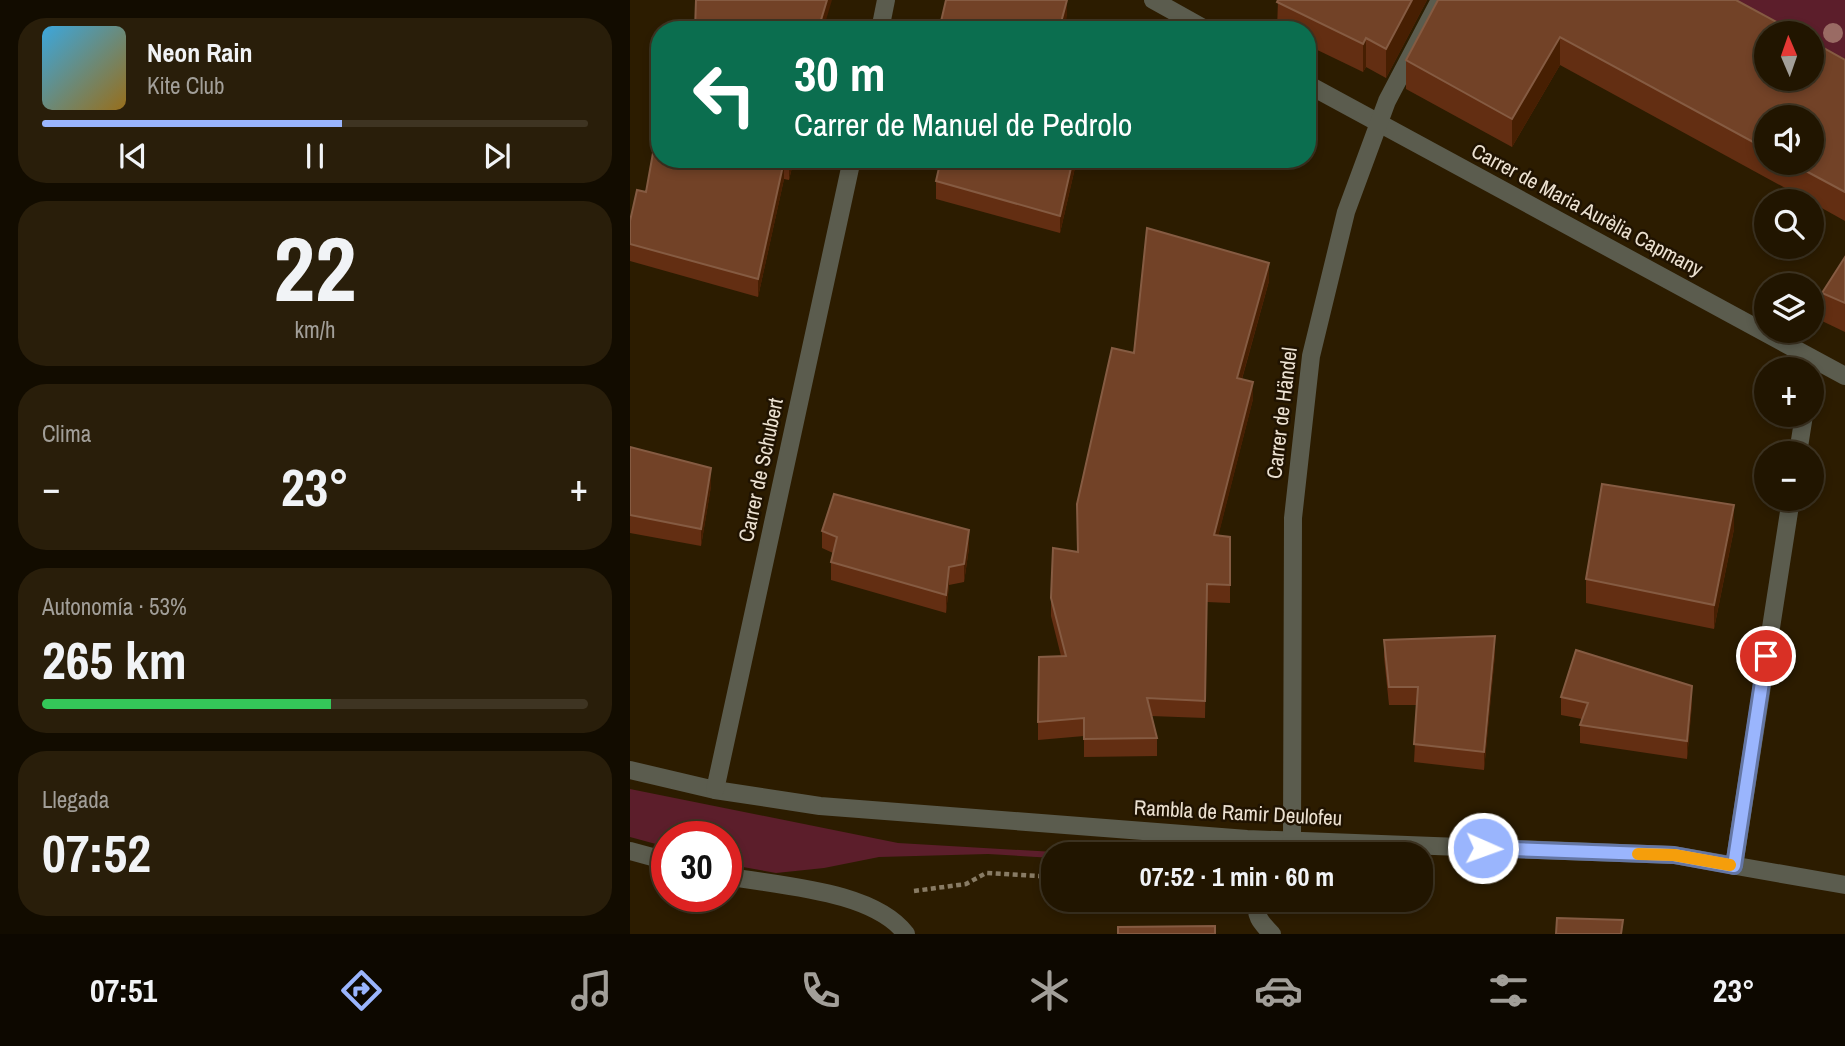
<!DOCTYPE html>
<html lang="es">
<head>
<meta charset="utf-8">
<style>
	:root { --surface:#211500; --page:#291e0a; --text:#f1f3f6; --muted:#a29f99; --line:#3e3422; --accent:#9ab5fd }
	body { margin:0; font-family:"Archivo Narrow",sans-serif; background:var(--page); color:var(--text); height:100vh; display:flex; flex-direction:column; font-size:26px; white-space:nowrap }
	* { box-sizing:border-box; margin:0 }
	p { font-size:23px; color:var(--muted) }
	.icon { flex:none; width:38px; height:38px; fill:none; stroke:currentColor; stroke-width:2; stroke-linecap:round; stroke-linejoin:round }
	.map { position:relative; flex:1; overflow:hidden }
	.side { display:flex; flex-direction:column; gap:18px; padding:18px; background:#120c00; width:630px }
	.side>* { flex:none }
	.top-card { position:absolute; left:21px; top:21px; width:665px; height:147px; border-radius:28px; box-shadow:0 4px 10px #0003,0 0 0 2px var(--line); background:#0b6e4f; color:#fff; overflow:hidden }
	.needle { width:46px; rotate:358deg }
	.tools { position:absolute; left:1124px; top:21px; display:grid; gap:14px }
	.tools a { display:grid; place-items:center; width:70px; height:70px; border-radius:50%; background:var(--surface); box-shadow:0 4px 10px #0003,0 0 0 2px var(--line); font-size:35px }
	.speed { position:absolute; left:21px; top:821px; display:flex; gap:14px; font-size:35px; font-weight:700; text-align:center }
	.speed>* { display:grid; place-content:center; width:91px; height:91px; border-radius:50%; background:var(--surface); box-shadow:0 4px 10px #0003,0 0 0 2px var(--line); line-height:1 }
	.speed .limit { border:10px solid #d22; background:#fff; color:#111 }
	.pin { position:absolute; display:grid; place-items:center; width:60px; height:60px; color:#fff; margin:-30px; border:4px solid #fff; border-radius:50%; box-shadow:0 2px 7px #0007 }
	.me { position:absolute; width:77px; margin:-38px; rotate:92deg; stroke-linejoin:round; filter:drop-shadow(0 0 5px #0008) }
	.turn { display:flex; align-items:center; gap:24px; height:147px; padding:0 28px; font-size:32px }
	.turn .icon { width:91px; height:91px; stroke-width:2.5 }
	.turn b { display:block; font-size:49px; line-height:60px }
	.big { font-size:52px; font-weight:700; line-height:1.1 }
	.side .card { flex:1; display:flex; flex-direction:column; justify-content:center; gap:10px; min-width:0; padding:0 24px; border-radius:28px; background:var(--page) }
	.side .dial { align-items:center; gap:0 }
	.dial b { font-size:91px; line-height:1 }
	.song { display:flex; align-items:center; gap:21px }
	.cover { width:84px; height:84px; border-radius:10px; background:linear-gradient(135deg,hsl(200 70% 55%),hsl(40 70% 35%)) }
	.played { height:7px; border-radius:4px; background:linear-gradient(90deg,var(--accent) 55%,var(--line) 55%) }
	.keys { display:flex; justify-content:space-around; direction:ltr }
	.heat { display:flex; justify-content:space-between; align-items:center; font-size:38px; direction:ltr }
	.charge { height:10px; border-radius:5px; background:linear-gradient(90deg,#34c759 53%,var(--line) 0) }
	.trip { position:absolute; left:411px; top:842px; width:392px; height:70px; border-radius:28px; background:var(--surface); box-shadow:0 4px 10px #0003,0 0 0 2px var(--line); font-weight:700; line-height:70px; text-align:center }
	.menu { display:flex; height:112px; justify-content:space-around; align-items:center; background:#0d0800; color:var(--muted) }
	.menu .icon { width:49px; height:49px }
	.menu .current { color:var(--accent) }
	.menu b { font-size:32px; color:var(--text) }
	main { display:flex; flex:1; min-height:0 }
	.map>svg:first-child { display:block }
	.green { fill:#5c1e2b }
	.lines { fill:none; stroke-linecap:round; stroke-linejoin:round }
	.path { stroke:#887b64; stroke-width:4.5; stroke-dasharray:5 3.5; stroke-linecap:butt }
	.minor { stroke:#5b5c4e; stroke-width:18 }
	.tree { fill:#9a6b64 }
	.wall { fill:#632e12; fill-rule:evenodd }
	.shaded-wall { fill:#471f02 }
	.building { fill:#724227; stroke:#855b42; stroke-width:2 }
	.route-casing { stroke:#6476a4; stroke-width:18 }
	.route { stroke:#9ab5fd; stroke-width:12 }
	.slow { stroke:#f59e0b; stroke-width:12 }
	.labels { text-anchor:middle; stroke-width:5; stroke-linejoin:round; paint-order:stroke }
	.street-label { font-size:21px; fill:#ece1d1; stroke:#201301 }
</style>
</head>
<body>
<main>
<section class="side">
<div class="card">
<div class="song"><i class="cover"></i><div><b>Neon Rain</b><p>Kite Club</p></div></div>
<div class="played"></div>
<div class="keys"><svg class="icon" aria-label="previous" viewBox="0 0 24 24"><path d="M18 5L8 12l10 7zM5 5v14"/></svg><svg class="icon" aria-label="pause" viewBox="0 0 24 24"><path d="M8 5v14M16 5v14"/></svg><svg class="icon" aria-label="next" viewBox="0 0 24 24"><path d="M6 5l10 7-10 7zM19 5v14"/></svg></div>
</div>
<div class="card dial"><b>22</b><p>km/h</p></div>
<div class="card"><p>Clima</p>
<div class="heat"><a>−</a><b class="big">23°</b><a>+</a></div>
</div>
<div class="card"><p>Autonomía · 53%</p><b class="big">265 km</b><div class="charge"></div></div>
<div class="card"><p>Llegada</p><b class="big">07:52</b></div>
</section>
<div class="map">
<svg width="1215" height="934" viewBox="0 0 1215 934">
	<rect width="100%" height="100%" fill="#2c1c00"/>
	<g class="green">
		<path d="M1100,0h115v63l-34,-19v-11h-20z"/>
		<path d="M0,789l268,54 192,11h-36l-1,4 -65,-4 -109,3 -55,11 -48,5 -50,-9v-28h-59v11l-37,-10z"/>
	</g>
	<g class="lines">
		<path class="path" d="M284,891l52,-7 20,-11 68,4"/>
		<g class="minor">
			<path d="M523,0l54,30"/>
			<path d="M250,30l6,-30"/>
			<path d="M677,84l538,292"/>
			<path d="M1168,453l6,-38"/>
			<path d="M0,770l85,20 105,16 427,33 427,16 171,30"/>
			<path d="M85,790l137,-631"/>
			<path d="M0,851l37,10"/>
			<path d="M656,854l6,-14 1,-322 18,-162 35,-144 41,-111 53,-101"/>
			<path d="M1104,866l57,-367"/>
			<path d="M96,876c52,10 147,14 180,58"/>
			<path d="M631,900c-10,13 1,24 11,34"/>
		</g>
	</g>
	<circle class="tree" cx="1203" cy="33" r="10"/>
	<g class="wall">
		<path d="M648,0h149l-41,78 -20,-11 -3,5 -56,-27v-15h-30z"/>
		<path d="M808,0l407,60v161l-34,-19v-1h-2l-249,-136 -48,82 -106,-58v-29zM1136,117l45,46h-45z"/>
		<path d="M164,159l-5,21 -5,-1 -26,118 -128,-36v-40l16,-29z"/>
		<path d="M311,159h136l-17,74 -124,-34v-18z"/>
		<path d="M1215,257v75l-23,-11v-28z"/>
		<path d="M639,281l-27,98 11,20 -35,137 12,1v66l-23,-1 -2,116 -54,-2 6,22v18l-73,1v-21l-46,4v-18l23,-66 -10,-40v-18l26,-46 57,-199z"/>
		<path d="M0,447l81,39 -10,60 -71,-13z"/>
		<path d="M1104,529l-20,100 -128,-26v-24z"/>
		<path d="M192,531l147,17 -5,34 -15,3 -3,28 -115,-33v-18l2,-9 -11,-5z"/>
		<path d="M754,640l111,14 -11,116 -70,-8 3,-57h-28l-5,-48z"/>
		<path d="M931,697l131,7 -5,55 -107,-16v-18l2,-6 -21,-4z"/>
	</g>
	<g class="shaded-wall">
		<path d="M197,0h5l-9,30h-5z"/>
		<path d="M437,0v16l-3,14h-5z"/>
		<path d="M782,0h15l-41,78v-29z"/>
		<path d="M930,37v28l-48,82v-28z"/>
		<path d="M736,38v29l-3,5v-28z"/>
		<path d="M160,159h4l-5,21v-18z"/>
		<path d="M443,159h4l-17,74v-17z"/>
		<path d="M154,161v18l-26,118v-18z"/>
		<path d="M639,263v18l-32,115v-18z"/>
		<path d="M623,382v17l-39,154v-18z"/>
		<path d="M81,468v18l-10,60v-17z"/>
		<path d="M1104,505v24l-20,100v-24z"/>
		<path d="M339,530v18l-5,34v-18z"/>
		<path d="M319,567v18l-3,28v-18z"/>
		<path d="M865,636v18l-11,116v-18z"/>
		<path d="M1062,686v18l-5,55v-18z"/>
	</g>
	<g class="building">
		<path d="M66,0h131l-9,30h-123z"/>
		<path d="M316,0h121l-8,30h-120z"/>
		<path d="M648,0h134l-26,49 -20,-11 -3,6 -86,-42z"/>
		<path d="M808,0h298l61,33h-31v46h45v-38l34,19v132l-54,-29h20v-46h-45v32l-206,-112 -48,82 -106,-59z"/>
		<path d="M30,114v45h130l-1,3 -5,-1 -26,118 -128,-35v-23l7,-31 9,2z"/>
		<path d="M311,159h132l-13,57 -124,-35z"/>
		<path d="M517,228l122,35 -32,115 16,4 -39,153 16,2v48l-23,-1 -2,117 -58,-3 10,40 -73,1v-21l-46,4 1,-65 27,-1 -15,-58 2,-50 25,4 -1,-48 35,-156 22,5z"/>
		<path d="M1215,257v46l-23,-10z"/>
		<path d="M0,447l81,21 -10,61 -71,-14z"/>
		<path d="M972,484l132,21 -20,100 -128,-26z"/>
		<path d="M204,494l135,36 -5,34 -15,3 -3,28 -115,-33 6,-25 -15,-6z"/>
		<path d="M865,636l-11,116 -70,-8 4,-57h-29l-5,-47z"/>
		<path d="M946,650l116,36 -5,55 -107,-16 8,-22 -27,-6z"/>
		<path d="M927,918l66,2 -2,14h-65z"/>
		<path d="M585,926v8h-97v-7z"/>
	</g>
	<g class="lines">
		<defs>
			<path id="route" d="M853,848l191,7 60,11 32,-210"/>
		</defs>
		<use href="#route" class="route-casing"/>
		<use href="#route" class="route"/>
		<path class="slow" d="M1008,854l36,1 56,10"/>
	</g>
	<g class="labels">
		<g class="street-label">
			<text transform="translate(957 210) rotate(28)" y="7">Carrer de Maria Aurèlia Capmany</text>
			<text transform="translate(652 413) rotate(-83)" y="7">Carrer de Händel</text>
			<text transform="translate(131 470) rotate(-78)" y="7">Carrer de Schubert</text>
			<text transform="translate(608 813) rotate(3)" y="7">Rambla de Ramir Deulofeu</text>
		</g>
	</g>
</svg>
<div class="tools">
<a><svg class="needle" viewBox="-14 -14 28 28"><path d="M0-13l5 13h-10z" fill="#e53935"/><path d="M0 13l5-13h-10z" fill="#a29f99"/></svg></a>
<a><svg class="icon" aria-label="sound" viewBox="0 0 24 24"><path d="M4 9h4l5-4v14l-5-4H4zM17 9q2 3 0 6"/></svg></a>
<a><svg class="icon" aria-label="search" viewBox="0 0 24 24"><circle cx="10" cy="10" r="6"/><path d="M15 15l6 6"/></svg></a>
<a><svg class="icon" aria-label="layers" viewBox="0 0 24 24"><path d="M12 4l9 5-9 5-9-5zM3 14l9 5 9-5"/></svg></a>
<a>+</a>
<a>−</a>
</div>
<div class="speed"><div class="limit">30</div></div>
<div class="pin" style="left:1136px;top:656px;background:#d93025"><svg class="icon" aria-label="arrive" viewBox="0 0 24 24"><path d="M6 21V4h12l-3 4 3 4H6"/></svg></div>
<svg class="me" style="left:853px;top:848px" viewBox="-20 -20 40 40"><circle r="17" fill="#9ab5fd" stroke="#fff" stroke-width="3"/><path d="M0-11L8 9 0 5-8 9z" fill="#fff"/></svg>
<div class="trip">07:52 · 1 min · 60 m</div>
<div class="top-card">
<div class="turn"><svg class="icon" aria-label="left" viewBox="0 0 24 24"><path d="M17 20v-9H6M10 6l-5 5 5 5"/></svg><div><b>30 m</b>Carrer de Manuel de Pedrolo</div></div>
</div>
</div>
</main>
<nav class="menu">
<b>07:51</b>
<svg class="icon current" aria-label="directions" viewBox="0 0 24 24"><path d="M12 3l9 9-9 9-9-9zM9 14v-3h6M13 9l2 2-2 2"/></svg>
<svg class="icon" aria-label="music" viewBox="0 0 24 24"><path d="M9 18V5l10-2v13"/><circle cx="6" cy="18" r="3"/><circle cx="16" cy="16" r="3"/></svg>
<svg class="icon" aria-label="phone" viewBox="0 0 24 24"><path d="M5 4h4l2 5-3 2q2 4 5 5l2-3 5 2v4C11 20 4 13 5 4z"/></svg>
<svg class="icon" aria-label="climate" viewBox="0 0 24 24"><path d="M12 3v18M4 7l16 10M4 17L20 7"/></svg>
<svg class="icon" aria-label="car" viewBox="0 0 24 24"><path d="M5 17H2v-5l4-1 3-4h7l3 4 3 1v5h-3M9 17h6M6 11h13"/><circle cx="7" cy="17" r="2"/><circle cx="17" cy="17" r="2"/></svg>
<svg class="icon" aria-label="filters" viewBox="0 0 24 24"><path d="M4 7h16M4 17h16"/><circle cx="9" cy="7" r="2"/><circle cx="15" cy="17" r="2"/></svg>
<b>23°</b>
</nav>
</body>
</html>
